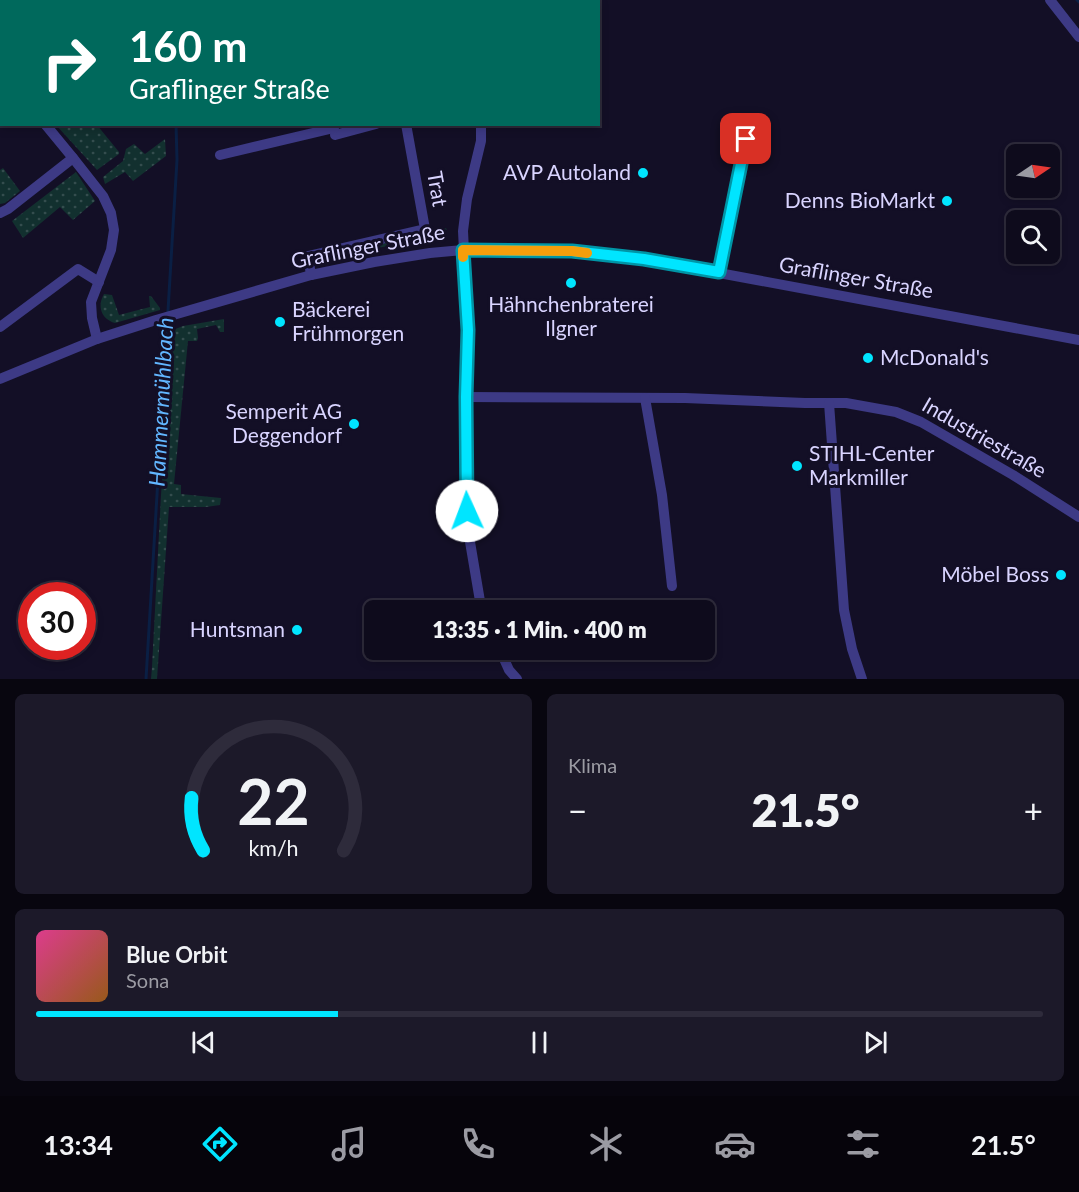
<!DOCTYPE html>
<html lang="de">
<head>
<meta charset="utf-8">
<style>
	:root { --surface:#0e0b1c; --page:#1c1929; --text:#f1f3f6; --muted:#9b9ba3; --line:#2e2b3b; --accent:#00e5ff }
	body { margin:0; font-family:Lato,sans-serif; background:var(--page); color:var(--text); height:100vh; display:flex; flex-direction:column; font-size:22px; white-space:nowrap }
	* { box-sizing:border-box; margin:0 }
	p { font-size:20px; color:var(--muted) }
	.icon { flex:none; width:33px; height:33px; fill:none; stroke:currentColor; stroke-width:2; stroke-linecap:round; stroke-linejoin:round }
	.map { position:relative; height:679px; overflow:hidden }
	.sheet { display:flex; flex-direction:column; gap:15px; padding:15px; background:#08060f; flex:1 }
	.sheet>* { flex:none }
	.banner { position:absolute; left:0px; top:0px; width:600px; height:126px; box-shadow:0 3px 9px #0003,0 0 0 2px var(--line); background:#00695c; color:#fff; overflow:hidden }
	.needle { width:39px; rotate:77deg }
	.buttons { position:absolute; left:1006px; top:144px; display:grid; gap:12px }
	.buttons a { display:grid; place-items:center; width:54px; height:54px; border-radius:9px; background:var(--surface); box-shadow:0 3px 9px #0003,0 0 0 2px var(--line); font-size:30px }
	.speed { position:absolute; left:18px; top:582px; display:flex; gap:12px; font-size:30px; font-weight:700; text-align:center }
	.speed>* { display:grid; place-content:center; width:78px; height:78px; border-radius:50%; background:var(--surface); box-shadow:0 3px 9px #0003,0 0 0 2px var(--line); line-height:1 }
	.speed .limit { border:9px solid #d22; background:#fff; color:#111 }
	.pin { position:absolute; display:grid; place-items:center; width:51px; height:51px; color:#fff; margin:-26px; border-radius:12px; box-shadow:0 3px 9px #0006 }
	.me { position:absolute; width:66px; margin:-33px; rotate:358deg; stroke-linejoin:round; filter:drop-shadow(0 0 4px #0008) }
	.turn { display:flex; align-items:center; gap:21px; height:126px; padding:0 30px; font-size:27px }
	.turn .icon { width:78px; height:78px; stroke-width:2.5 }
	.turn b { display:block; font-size:42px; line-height:51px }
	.big { font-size:45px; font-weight:800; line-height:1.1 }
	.sheet .widget { flex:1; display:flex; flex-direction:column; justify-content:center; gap:9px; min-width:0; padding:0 21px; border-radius:9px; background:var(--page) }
	.sheet .dial { align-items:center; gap:0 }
	.dial svg { height:156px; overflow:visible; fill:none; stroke:var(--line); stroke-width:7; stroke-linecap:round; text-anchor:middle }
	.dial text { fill:var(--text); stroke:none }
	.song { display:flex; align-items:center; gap:18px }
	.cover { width:72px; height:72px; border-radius:9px; background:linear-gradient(135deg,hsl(330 70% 55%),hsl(30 70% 35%)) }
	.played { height:6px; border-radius:3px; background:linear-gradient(90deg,var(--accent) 30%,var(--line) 30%) }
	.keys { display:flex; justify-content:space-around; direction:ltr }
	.heat { display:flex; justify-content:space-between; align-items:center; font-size:33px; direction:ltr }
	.sheet .tiles { flex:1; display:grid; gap:15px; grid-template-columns:1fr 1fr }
	.widget:last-child { grid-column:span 2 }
	.trip { position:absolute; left:364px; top:600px; width:351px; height:60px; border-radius:9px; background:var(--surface); box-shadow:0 3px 9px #0003,0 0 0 2px var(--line); font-weight:800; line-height:60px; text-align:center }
	.dock { display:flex; height:96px; justify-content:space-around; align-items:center; background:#06040b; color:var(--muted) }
	.dock .icon { width:42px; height:42px }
	.dock .selected { color:var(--accent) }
	.dock b { font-size:27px; color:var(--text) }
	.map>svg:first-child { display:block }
	.grass { fill:url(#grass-dots) }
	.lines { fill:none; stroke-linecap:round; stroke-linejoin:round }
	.stream { stroke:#0a1f44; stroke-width:3 }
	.minor { stroke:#3d3a85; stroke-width:10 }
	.route-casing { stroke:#0095a6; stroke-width:15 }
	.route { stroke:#00e5ff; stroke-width:10 }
	.slow { stroke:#f59e0b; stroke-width:10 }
	.poi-dot { fill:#00e5ff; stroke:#130f26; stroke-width:2 }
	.labels { text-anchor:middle; stroke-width:6; stroke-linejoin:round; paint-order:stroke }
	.poi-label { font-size:21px; fill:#d9d4ff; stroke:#130f26; text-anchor:end }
	.street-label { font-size:21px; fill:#d9d4ff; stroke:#130f26 }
	.water-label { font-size:22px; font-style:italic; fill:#62b6ff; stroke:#130f26 }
</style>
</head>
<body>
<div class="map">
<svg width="1079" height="679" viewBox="0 0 1079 679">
	<defs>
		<pattern id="grass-dots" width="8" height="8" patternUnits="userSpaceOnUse" patternTransform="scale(1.5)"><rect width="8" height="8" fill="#12302f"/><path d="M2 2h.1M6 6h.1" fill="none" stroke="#344d4e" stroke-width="1.8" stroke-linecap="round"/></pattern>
	</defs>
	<rect width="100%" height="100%" fill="#130f26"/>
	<g class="grass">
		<path d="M56,125h41l22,27v2l-22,16z"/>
		<path d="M165,139l1,17 -33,25 -8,-9 -20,12 -2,-7 20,-16 3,-12 8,-5 11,10z"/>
		<path d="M3,168l17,23 -15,12 -5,1v-34z"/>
		<path d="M76,172l19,29 -22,19 -13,-13 -37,31 -11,-17z"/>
		<path d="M445,228l2,1 -9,8 -83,15 -31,7 1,-2 105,-24 1,-2z"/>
		<path d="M104,294l8,1 7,20 31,-8 -1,-11h2l9,12v2l-45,13c-14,-4 -18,-17 -11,-29z"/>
		<path d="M224,319v13h-4l-4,-7 -19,4 1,9 -1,3h-9l-14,143 7,1v9l40,4 -1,7 -14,2h-37l-12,172h-6l1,-12 9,-172 12,-165 10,-4z"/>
	</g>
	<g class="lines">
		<g class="stream">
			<path d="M134,0l1,2"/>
			<path d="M1077,0l2,2"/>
			<path d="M146,679l31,-519 -1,-36"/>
		</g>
		<g class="minor">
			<path d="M485,0v2"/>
			<path d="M1050,0l29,37"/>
			<path d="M389,2l5,-2"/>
			<path d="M0,70l2,2"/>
			<path d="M45,124l28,34 30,38 8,17 3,17 -3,20 -20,52 1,16 5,21"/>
			<path d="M481,124v17l-14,58 -4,32 5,99 -2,67v95l2,38 13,77 2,3"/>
			<path d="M335,135l41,-11"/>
			<path d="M220,155l114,-27v-4"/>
			<path d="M0,213l8,-4 65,-51"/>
			<path d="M719,272l27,-133"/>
			<path d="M311,275l-3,-19 117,-27 -19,-105"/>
			<path d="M0,327l78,-58 21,13"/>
			<path d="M0,379l97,-40 59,-19 155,-45 63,-13 56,-9 33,-3 109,1 72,8 435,81"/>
			<path d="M466,397l219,1 120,5h41l50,9 25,10 92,53 66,42"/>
			<path d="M645,398l17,97 10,91"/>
			<path d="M829,403l15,207 8,39 10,30"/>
			<path d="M500,650l9,20 8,9"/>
		</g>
	</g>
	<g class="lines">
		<defs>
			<path id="route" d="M467,511l-1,-114 2,-67 -5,-80 109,1 72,8 75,13 27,-133"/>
		</defs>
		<use href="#route" class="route-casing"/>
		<use href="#route" class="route"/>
		<path class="slow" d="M463,257v-7l109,1 15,2"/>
	</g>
	<g class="poi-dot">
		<circle cx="643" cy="173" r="6"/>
		<circle cx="947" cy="201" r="6"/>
		<circle cx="571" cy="283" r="6"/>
		<circle cx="280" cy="322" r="6"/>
		<circle cx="868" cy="358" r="6"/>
		<circle cx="354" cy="424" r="6"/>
		<circle cx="797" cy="466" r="6"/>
		<circle cx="1061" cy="575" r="6"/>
		<circle cx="297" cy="630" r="6"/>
	</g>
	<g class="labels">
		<g class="poi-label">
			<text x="631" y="180">AVP Autoland</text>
			<text x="935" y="208">Denns BioMarkt</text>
			<text x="571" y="312" text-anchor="middle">Hähnchenbraterei<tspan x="571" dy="24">Ilgner</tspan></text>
			<text x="292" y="317" text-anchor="start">Bäckerei<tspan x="292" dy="24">Frühmorgen</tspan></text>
			<text x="880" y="365" text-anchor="start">McDonald's</text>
			<text x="342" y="419">Semperit AG<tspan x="342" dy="24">Deggendorf</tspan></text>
			<text x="809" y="461" text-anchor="start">STIHL-Center<tspan x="809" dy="24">Markmiller</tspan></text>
			<text x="1049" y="582">Möbel Boss</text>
			<text x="285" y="637">Huntsman</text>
		</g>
		<g class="street-label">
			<text transform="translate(437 189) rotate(80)" y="7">Trat</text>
			<text transform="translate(368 247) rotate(-11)" y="7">Graflinger Straße</text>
			<text transform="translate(856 278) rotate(10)" y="7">Graflinger Straße</text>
			<text transform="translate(984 438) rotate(30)" y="7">Industriestraße</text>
		</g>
		<g class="water-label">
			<text transform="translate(161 402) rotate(-87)" y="8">Hammermühlbach</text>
		</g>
	</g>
</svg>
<div class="buttons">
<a><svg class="needle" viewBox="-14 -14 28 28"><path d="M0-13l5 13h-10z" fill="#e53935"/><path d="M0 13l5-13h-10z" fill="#9b9ba3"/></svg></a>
<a><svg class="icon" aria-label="search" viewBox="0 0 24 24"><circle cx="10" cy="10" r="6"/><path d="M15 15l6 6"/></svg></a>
</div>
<div class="speed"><div class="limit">30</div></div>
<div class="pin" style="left:746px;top:139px;background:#d93025"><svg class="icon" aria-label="arrive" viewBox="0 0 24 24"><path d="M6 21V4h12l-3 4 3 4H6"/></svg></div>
<svg class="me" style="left:467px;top:511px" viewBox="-20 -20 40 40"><circle r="19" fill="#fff"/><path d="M0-13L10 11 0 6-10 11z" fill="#00e5ff"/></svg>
<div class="trip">13:35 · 1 Min. · 400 m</div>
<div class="banner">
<div class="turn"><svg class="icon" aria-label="right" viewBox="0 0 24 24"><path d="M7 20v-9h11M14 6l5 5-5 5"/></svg><div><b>160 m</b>Graflinger Straße</div></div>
</div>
</div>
<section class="sheet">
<div class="tiles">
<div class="widget dial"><svg viewBox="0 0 100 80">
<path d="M14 69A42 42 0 1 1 86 69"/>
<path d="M14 69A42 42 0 0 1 8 42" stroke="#00e5ff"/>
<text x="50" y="56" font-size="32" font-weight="700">22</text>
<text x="50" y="72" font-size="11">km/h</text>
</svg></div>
<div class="widget"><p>Klima</p>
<div class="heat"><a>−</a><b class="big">21.5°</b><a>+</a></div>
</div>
<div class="widget">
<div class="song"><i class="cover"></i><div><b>Blue Orbit</b><p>Sona</p></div></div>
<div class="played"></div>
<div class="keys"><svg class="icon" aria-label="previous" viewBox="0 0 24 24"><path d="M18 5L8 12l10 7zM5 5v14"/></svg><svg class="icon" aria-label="pause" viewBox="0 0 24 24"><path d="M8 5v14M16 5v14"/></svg><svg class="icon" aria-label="next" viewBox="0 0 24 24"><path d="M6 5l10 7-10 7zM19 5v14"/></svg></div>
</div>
</div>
</section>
<nav class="dock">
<b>13:34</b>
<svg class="icon selected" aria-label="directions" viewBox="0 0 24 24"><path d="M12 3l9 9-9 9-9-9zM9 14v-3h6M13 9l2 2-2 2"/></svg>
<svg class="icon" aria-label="music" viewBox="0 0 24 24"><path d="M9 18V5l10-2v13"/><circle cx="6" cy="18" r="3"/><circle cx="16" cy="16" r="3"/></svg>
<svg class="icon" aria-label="phone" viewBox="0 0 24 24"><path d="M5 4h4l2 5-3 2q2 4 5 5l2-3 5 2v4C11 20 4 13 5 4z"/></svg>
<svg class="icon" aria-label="climate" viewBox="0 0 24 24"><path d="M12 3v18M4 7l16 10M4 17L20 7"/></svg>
<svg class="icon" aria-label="car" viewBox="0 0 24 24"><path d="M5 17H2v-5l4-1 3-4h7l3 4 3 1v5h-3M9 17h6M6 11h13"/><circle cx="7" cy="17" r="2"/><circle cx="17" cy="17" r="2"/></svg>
<svg class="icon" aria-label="filters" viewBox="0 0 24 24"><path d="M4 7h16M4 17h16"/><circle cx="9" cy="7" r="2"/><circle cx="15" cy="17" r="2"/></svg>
<b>21.5°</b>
</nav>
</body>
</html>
